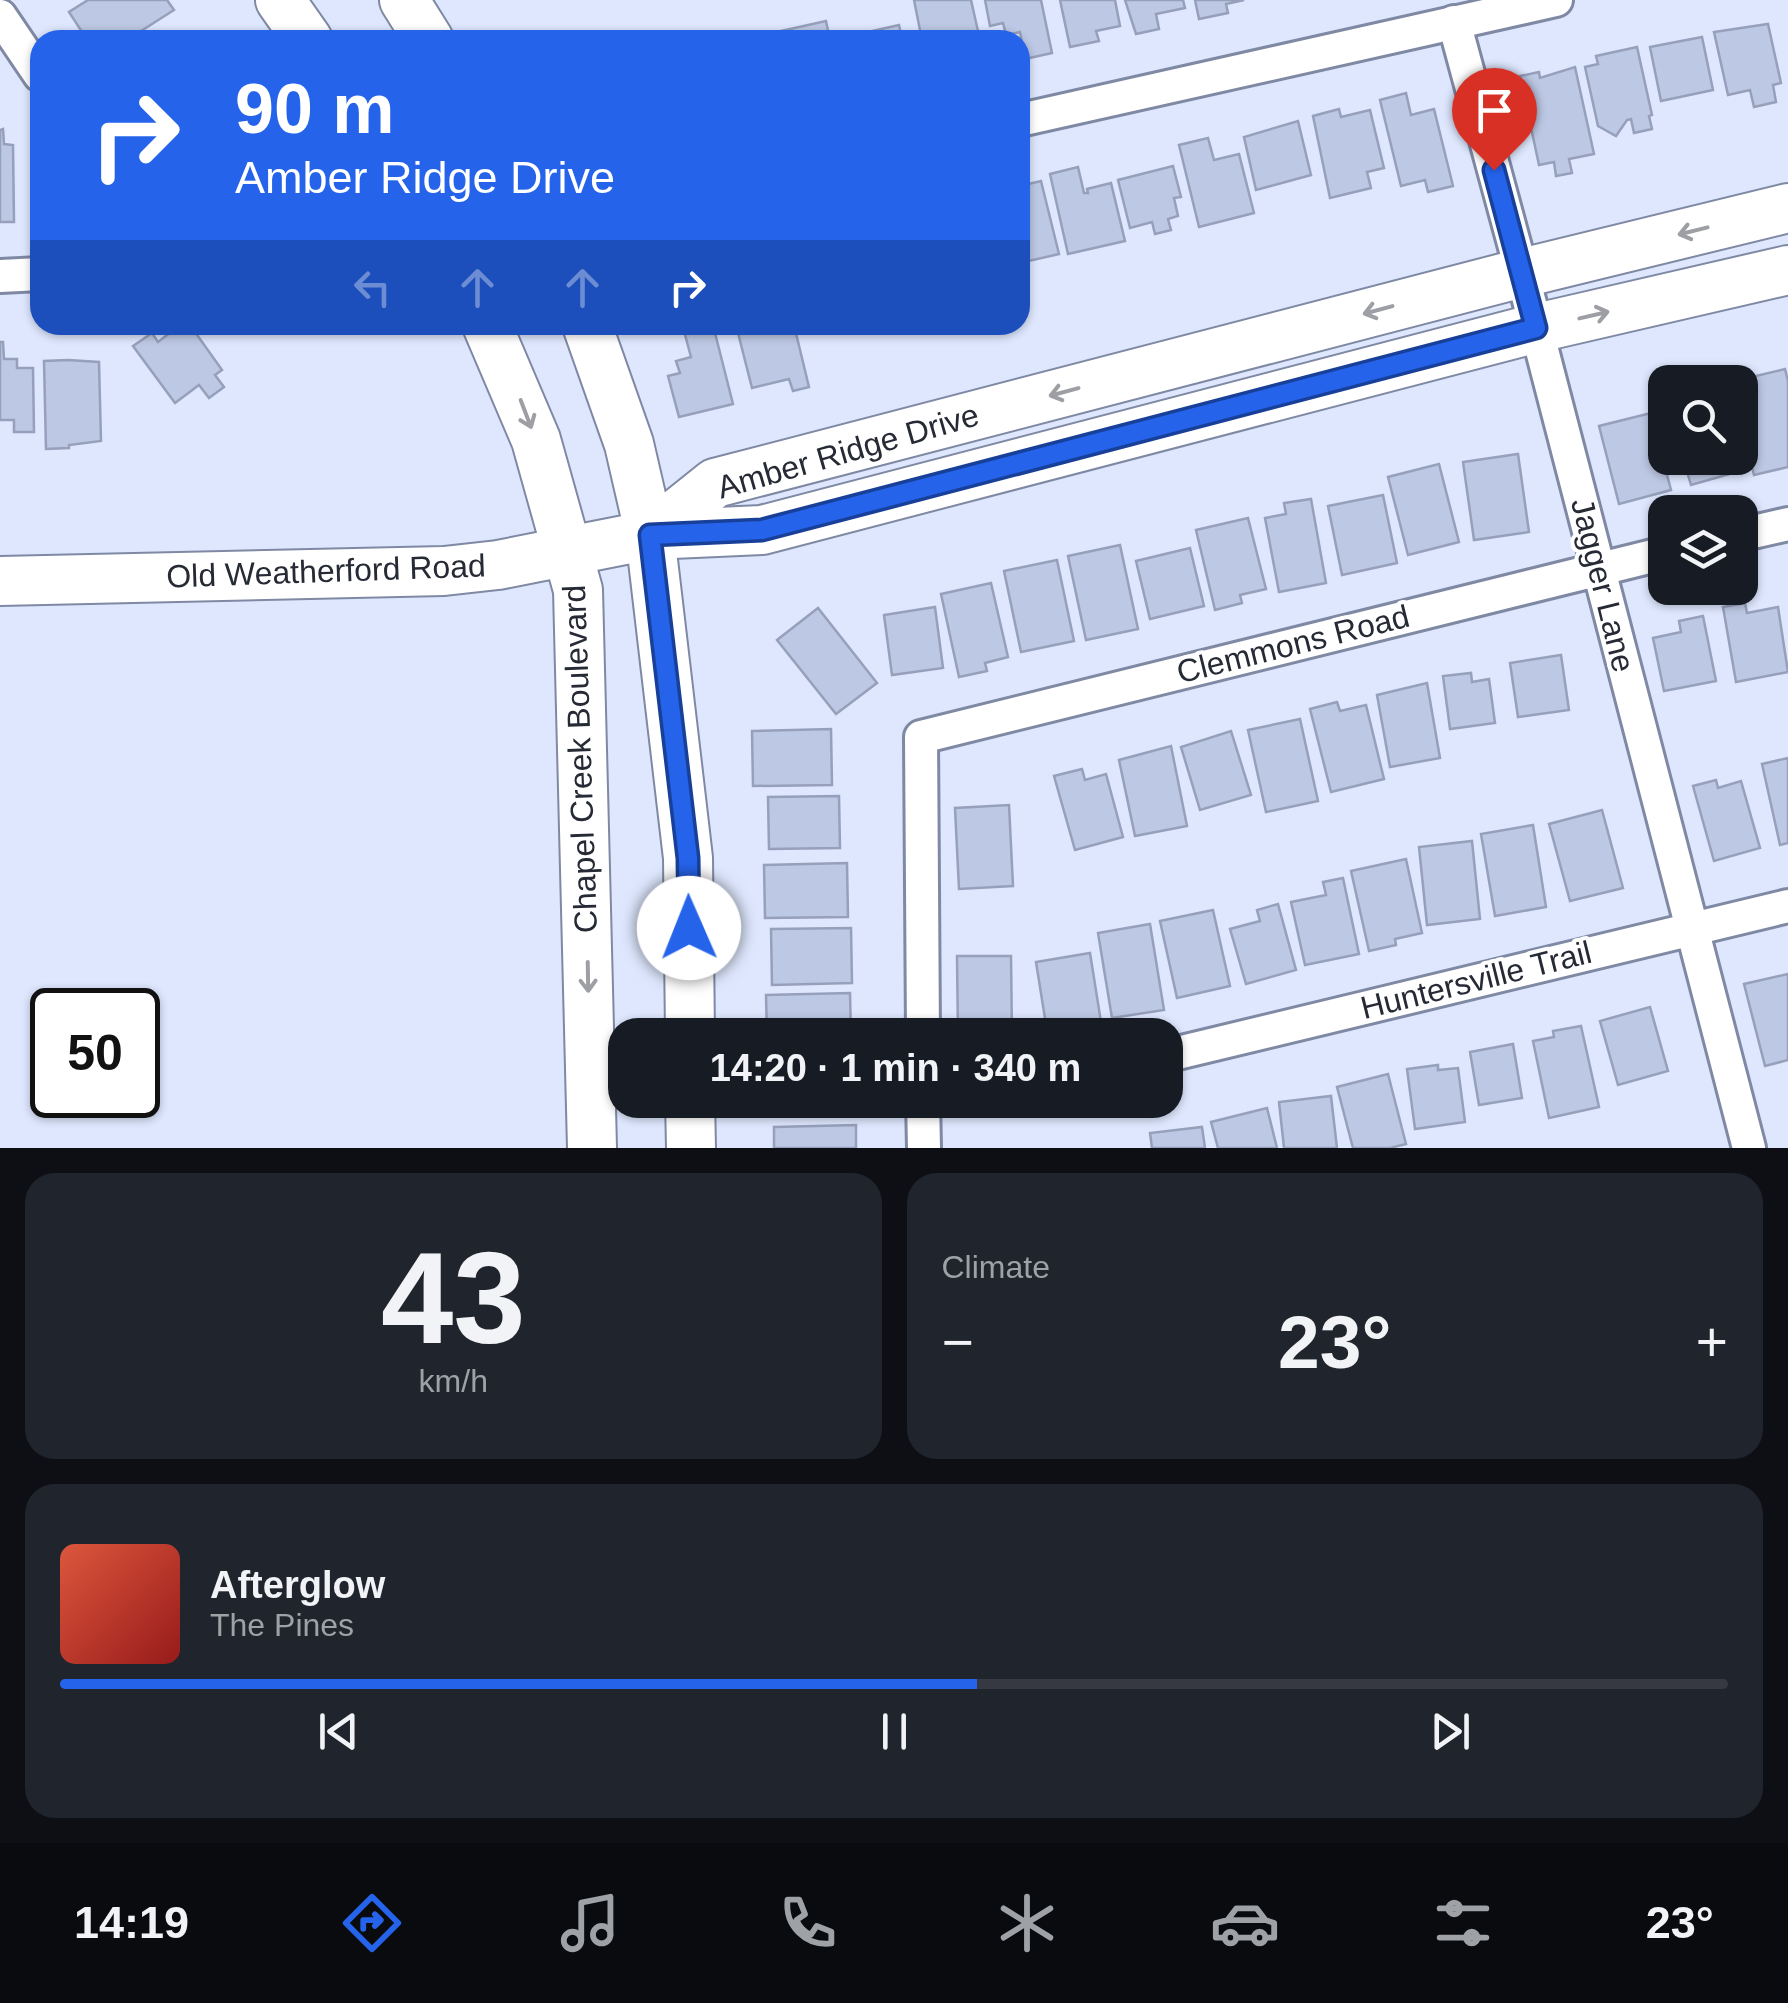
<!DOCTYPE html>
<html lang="en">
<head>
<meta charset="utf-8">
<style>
	:root { --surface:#171b24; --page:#20242c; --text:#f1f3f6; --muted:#9ea1a6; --line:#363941; --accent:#2563eb }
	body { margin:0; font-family:Helvetica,sans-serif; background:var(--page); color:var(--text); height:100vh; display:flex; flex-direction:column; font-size:38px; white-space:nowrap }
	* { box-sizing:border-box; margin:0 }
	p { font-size:32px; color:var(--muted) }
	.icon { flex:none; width:55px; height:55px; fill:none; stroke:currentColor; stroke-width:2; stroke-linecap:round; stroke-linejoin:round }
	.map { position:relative; height:1148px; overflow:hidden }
	.sheet { display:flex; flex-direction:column; gap:25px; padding:25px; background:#0d0f14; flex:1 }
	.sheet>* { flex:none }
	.guide { position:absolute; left:30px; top:30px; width:1000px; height:305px; border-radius:30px; box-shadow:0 2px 8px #0004; background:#2563eb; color:#fff; overflow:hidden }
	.tools { position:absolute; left:1648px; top:365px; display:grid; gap:20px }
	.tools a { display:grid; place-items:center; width:110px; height:110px; border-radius:20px; background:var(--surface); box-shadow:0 2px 8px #0004; font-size:50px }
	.speed { position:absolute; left:30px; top:988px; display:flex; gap:20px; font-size:50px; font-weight:700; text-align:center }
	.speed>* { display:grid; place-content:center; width:130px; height:130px; border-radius:50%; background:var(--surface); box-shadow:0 2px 8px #0004; line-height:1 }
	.speed .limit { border:5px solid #111; border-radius:15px; background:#fff; color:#111 }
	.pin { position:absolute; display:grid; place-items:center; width:85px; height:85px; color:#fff; margin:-102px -42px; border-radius:50% 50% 50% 0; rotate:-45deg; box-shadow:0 0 10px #0007 }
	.pin .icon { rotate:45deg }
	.me { position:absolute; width:110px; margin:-55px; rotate:359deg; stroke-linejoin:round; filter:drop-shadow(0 0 8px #0008) }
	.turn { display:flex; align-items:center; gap:35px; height:210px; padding:0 40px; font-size:45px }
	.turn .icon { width:130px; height:130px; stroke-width:2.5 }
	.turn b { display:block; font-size:70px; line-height:85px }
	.lanes { display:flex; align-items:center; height:95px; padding:0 40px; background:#0003; justify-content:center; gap:50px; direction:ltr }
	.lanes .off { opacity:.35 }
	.big { font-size:75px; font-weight:600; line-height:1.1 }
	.sheet .widget { flex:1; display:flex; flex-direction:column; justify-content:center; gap:15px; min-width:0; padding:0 35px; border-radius:30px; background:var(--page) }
	.sheet .dial { align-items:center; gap:0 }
	.dial b { font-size:130px; line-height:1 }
	.song { display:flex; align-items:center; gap:30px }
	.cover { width:120px; height:120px; border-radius:15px; background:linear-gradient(135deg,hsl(10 70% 55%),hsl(0 70% 35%)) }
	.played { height:10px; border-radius:5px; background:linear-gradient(90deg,var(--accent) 55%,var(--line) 55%) }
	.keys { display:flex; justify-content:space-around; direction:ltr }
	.heat { display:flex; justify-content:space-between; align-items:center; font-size:55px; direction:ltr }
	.sheet .tiles { flex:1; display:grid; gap:25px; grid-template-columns:1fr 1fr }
	.widget:last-child { grid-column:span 2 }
	.trip { position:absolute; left:608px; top:1018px; width:575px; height:100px; border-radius:30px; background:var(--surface); box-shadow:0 2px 8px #0004; font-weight:600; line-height:100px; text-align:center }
	.tabs { display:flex; height:160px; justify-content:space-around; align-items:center; background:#090b0e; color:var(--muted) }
	.tabs .icon { width:70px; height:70px }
	.tabs .active { color:var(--accent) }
	.tabs b { font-size:45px; color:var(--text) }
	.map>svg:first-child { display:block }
	.building { fill:#bdc8e4; stroke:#96a0bb; stroke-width:2.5 }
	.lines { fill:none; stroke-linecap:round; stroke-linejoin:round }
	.street-casing { stroke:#7f89a4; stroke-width:38 }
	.secondary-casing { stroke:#7f89a4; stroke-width:52 }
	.street { stroke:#fff; stroke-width:32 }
	.secondary { stroke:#fff; stroke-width:48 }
	.oneway { stroke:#9d9fa4 }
	.route-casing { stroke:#184099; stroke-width:25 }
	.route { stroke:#2563eb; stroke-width:18 }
	.labels { text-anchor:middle; stroke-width:8; stroke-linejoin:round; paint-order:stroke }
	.street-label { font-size:32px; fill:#262a35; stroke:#fff }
</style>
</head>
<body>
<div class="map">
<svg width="1788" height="1148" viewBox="0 0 1788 1148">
	<rect width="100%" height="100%" fill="#dee7fe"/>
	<g class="building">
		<path d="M88,0h79l7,10 -47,30h-33l-5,-8 -5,3 -15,-23z"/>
		<path d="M914,0h57l9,40h-58z"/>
		<path d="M985,0h56l11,53 -27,6 -5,-27 -14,3 -3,-12 -13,3z"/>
		<path d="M1060,0h55l5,26 -24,5 3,10 -29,6z"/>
		<path d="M1125,0h58l2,8 -29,6 3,15 -23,5z"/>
		<path d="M1195,0h49l-18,4 2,9 -29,6z"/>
		<path d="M826,21l4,19h-57l-1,-7z"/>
		<path d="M1768,24l13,59 -8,2 3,17 -22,5 -4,-17 -22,5 -14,-63z"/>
		<path d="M899,25l3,15h-55l-1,-3z"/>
		<path d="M1702,37l11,53 -52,11 -11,-54z"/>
		<path d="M1637,47l15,68 -3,1 3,13 -18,4 -3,-14 -4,1 -11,16 -18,-10 -13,-59 13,-3 -2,-8z"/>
		<path d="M1575,67l19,87 -25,5 3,14 -16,3 -2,-14 -15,3 -19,-89 19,-4 1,6z"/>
		<path d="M1406,93l5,22 23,-6 19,77 -25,6 -3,-12 -24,6 -21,-86z"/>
		<path d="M1339,109l2,8 29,-7 14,58 -17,4 4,16 -41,10 -17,-82z"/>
		<path d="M1298,121l13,54 -55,15 -12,-53z"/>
		<path d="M3,129l1,15 9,1 1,77h-14v-92z"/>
		<path d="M1208,138l6,22 25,-6 15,59 -55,14 -20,-82z"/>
		<path d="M1173,166l8,31 -7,1 4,18 -10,3 3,11 -16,4 -3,-12 -22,6 -12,-48z"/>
		<path d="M1078,167l6,26h4l-1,-4 24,-6 14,58 -57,13 -18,-80z"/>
		<path d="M1041,181l18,73 -39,9v-77z"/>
		<path d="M180,325h10l32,45 -7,5 9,12 -15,11 -10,-13 -24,18 -42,-57 19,-13 6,9z"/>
		<path d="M713,325l20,79 -54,13 -11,-41 12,-3 -4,-12 15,-4 -7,-26z"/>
		<path d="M736,325h58l15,62 -16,4 -4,-12 -37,9z"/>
		<path d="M0,342h3l1,17h13v9h16l1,64h-20v-12h-14z"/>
		<path d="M68,360l31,2 2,79 -32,4v3l-23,1 -2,-88z"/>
		<path d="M1785,369l3,12v86l-34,8 -14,-58v-35h-9z"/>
		<path d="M1651,413l20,77 -52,14 -20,-78z"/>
		<path d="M1518,454l11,78 -55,8 -11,-78z"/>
		<path d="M1740,457l4,13 -53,15 -8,-27z"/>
		<path d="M1439,464l20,78 -51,13 -20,-78z"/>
		<path d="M1383,495l14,68 -55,12 -14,-69z"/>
		<path d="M1311,499l15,84 -47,9 -14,-74 21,-4 -2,-11z"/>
		<path d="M1248,518l18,71 -26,6 2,8 -27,7 -19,-80z"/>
		<path d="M1120,545l18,84 -52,11 -18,-84z"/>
		<path d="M1190,548l14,58 -54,13 -14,-58z"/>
		<path d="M1057,560l17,81 -53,11 -17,-81z"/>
		<path d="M991,583l17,74 -23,6 2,8 -28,6 -18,-83z"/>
		<path d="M1745,603l2,10 31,-6 10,65 -52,10 -13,-75z"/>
		<path d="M935,607l8,61 -51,7 -8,-60z"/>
		<path d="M818,608l59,75 -41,31 -59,-74z"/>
		<path d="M1703,616l13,65 -52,10 -11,-53 28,-6 -2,-11z"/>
		<path d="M1561,655l8,55 -51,7 -8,-54z"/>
		<path d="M1471,673l1,9 17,-3 6,44 -45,6 -7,-53z"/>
		<path d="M1427,683l13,75 -50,9 -13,-72z"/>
		<path d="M1337,702l3,9 26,-6 18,74 -53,13 -21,-83z"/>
		<path d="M1300,719l18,82 -52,11 -18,-82z"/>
		<path d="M831,729l1,56 -79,1 -1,-55z"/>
		<path d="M1231,731l20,64 -51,15 -19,-63z"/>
		<path d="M1171,746l16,80 -52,10 -16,-76z"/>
		<path d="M1788,758v85l-8,2 -18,-81z"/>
		<path d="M1082,769l3,11 21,-6 17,63 -48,13 -21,-74z"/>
		<path d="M1716,780l2,8 23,-7 19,67 -46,13 -21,-75z"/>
		<path d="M839,796l1,52 -71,1 -1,-52z"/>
		<path d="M1009,805l4,81 -54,3 -4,-81z"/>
		<path d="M1602,810l21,78 -53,13 -21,-77z"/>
		<path d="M1533,825l13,82 -51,9 -14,-82z"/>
		<path d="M1472,841l8,78 -53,6 -8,-78z"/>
		<path d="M1406,859l16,74 -27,6 1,6 -27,6 -18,-80z"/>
		<path d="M847,863l1,54 -83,1 -1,-53z"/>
		<path d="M1343,878l16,76 -54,11 -14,-63 35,-7 -3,-13z"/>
		<path d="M1278,904l18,66 -50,14 -16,-55 30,-8 -3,-11z"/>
		<path d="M1213,910l17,76 -53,12 -17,-77z"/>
		<path d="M1150,924l14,86 -52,8 -14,-85z"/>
		<path d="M851,928l1,55 -80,2 -1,-56z"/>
		<path d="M1090,953l11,69 -54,9 -11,-69z"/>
		<path d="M957,956h54l1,79h-54z"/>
		<path d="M1788,974v86l-23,6 -21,-82z"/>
		<path d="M850,993l1,42h-84l-1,-40z"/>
		<path d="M1650,1007l18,64 -50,14 -18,-64z"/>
		<path d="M1581,1026l18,81 -50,11 -16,-77 21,-4 -1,-6z"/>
		<path d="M1513,1044l9,54 -43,7 -9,-53z"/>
		<path d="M1438,1065v5l20,-2 7,54 -50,7 -8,-60z"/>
		<path d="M1388,1074l18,70 -16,4h-37l-16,-61z"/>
		<path d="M1331,1096l6,52h-53l-5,-46z"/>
		<rect x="794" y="1100" width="56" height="14"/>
		<path d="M1267,1108l10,40h-59l-7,-26z"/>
		<path d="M856,1125v23h-82v-21z"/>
		<path d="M1202,1127l3,21h-53l-2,-15z"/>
	</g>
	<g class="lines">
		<defs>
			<g id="street">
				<path d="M0,16l40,59"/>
				<path d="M1454,22l68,251 227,875"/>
				<path d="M1020,120l536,-120"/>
				<path d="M0,276l40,-2"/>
				<path d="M1740,535l48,-11"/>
				<path d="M923,1035l-2,-298 744,-184"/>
				<path d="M1165,1056l623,-150"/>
				<path d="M923,1100l1,48"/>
			</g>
			<g id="secondary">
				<path d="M280,0l28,40"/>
				<path d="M404,0l25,40"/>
				<path d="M487,325l49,115 42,150 14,558"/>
				<path d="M587,325l42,119 21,91 38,323 2,177"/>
				<path d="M650,535l65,-52 807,-210 266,-65"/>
				<path d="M0,581l444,-10 54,-6 152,-30 112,-5 775,-202 251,-58"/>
				<path d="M690,1100l1,48"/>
			</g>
		</defs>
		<use href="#street" class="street-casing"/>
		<use href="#secondary" class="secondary-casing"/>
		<use href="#street" class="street"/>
		<use href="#secondary" class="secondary"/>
	</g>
	<defs><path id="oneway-shaft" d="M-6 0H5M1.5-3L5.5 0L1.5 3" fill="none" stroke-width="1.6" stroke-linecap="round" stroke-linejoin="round" transform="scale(2.5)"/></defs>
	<g class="oneway">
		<use href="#oneway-shaft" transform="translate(1693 231) rotate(166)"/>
		<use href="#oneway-shaft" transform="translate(1378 310) rotate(165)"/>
		<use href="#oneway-shaft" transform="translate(1594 315) rotate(-13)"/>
		<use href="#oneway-shaft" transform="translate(1064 392) rotate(165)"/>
		<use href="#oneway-shaft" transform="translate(526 414) rotate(69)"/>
		<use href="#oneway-shaft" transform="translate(588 977) rotate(89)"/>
	</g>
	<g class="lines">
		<defs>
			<path id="route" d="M689,928l-1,-70 -38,-323 112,-5 774,-202 -42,-158"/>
		</defs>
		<use href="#route" class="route-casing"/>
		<use href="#route" class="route"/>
	</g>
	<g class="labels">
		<g class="street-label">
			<text transform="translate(848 451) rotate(-16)" y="11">Amber Ridge Drive</text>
			<text transform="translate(326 571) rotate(-2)" y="11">Old Weatherford Road</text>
			<text transform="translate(1603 585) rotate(76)" y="11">Jagger Lane</text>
			<text transform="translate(1293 644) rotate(-14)" y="11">Clemmons Road</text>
			<text transform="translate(580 759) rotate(-92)" y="11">Chapel Creek Boulevard</text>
			<text transform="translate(1476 980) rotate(-14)" y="11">Huntersville Trail</text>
		</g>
	</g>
</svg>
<div class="tools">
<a><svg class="icon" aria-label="search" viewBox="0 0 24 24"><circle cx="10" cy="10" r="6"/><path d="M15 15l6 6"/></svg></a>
<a><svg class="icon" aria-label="layers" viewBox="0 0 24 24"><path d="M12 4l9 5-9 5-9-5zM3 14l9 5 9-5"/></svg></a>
</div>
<div class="speed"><div class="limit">50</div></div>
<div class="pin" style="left:1494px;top:170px;background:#d93025"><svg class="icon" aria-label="arrive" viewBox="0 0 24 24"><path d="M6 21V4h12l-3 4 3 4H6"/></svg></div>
<svg class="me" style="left:689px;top:928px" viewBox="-20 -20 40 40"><circle r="19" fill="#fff"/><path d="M0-13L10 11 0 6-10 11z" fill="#2563eb"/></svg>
<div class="trip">14:20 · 1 min · 340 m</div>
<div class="guide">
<div class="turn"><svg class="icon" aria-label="right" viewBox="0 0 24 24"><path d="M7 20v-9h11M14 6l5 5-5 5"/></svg><div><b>90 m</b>Amber Ridge Drive</div></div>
<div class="lanes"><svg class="icon off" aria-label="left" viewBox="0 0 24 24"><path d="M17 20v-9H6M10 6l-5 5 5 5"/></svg><svg class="icon off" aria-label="ahead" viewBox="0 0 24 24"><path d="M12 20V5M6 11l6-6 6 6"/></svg><svg class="icon off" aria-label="ahead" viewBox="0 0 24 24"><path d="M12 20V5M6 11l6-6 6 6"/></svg><svg class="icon" aria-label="right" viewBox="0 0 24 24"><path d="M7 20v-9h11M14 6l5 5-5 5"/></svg></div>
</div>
</div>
<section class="sheet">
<div class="tiles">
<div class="widget dial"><b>43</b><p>km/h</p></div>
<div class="widget"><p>Climate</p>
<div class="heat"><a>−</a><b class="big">23°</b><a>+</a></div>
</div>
<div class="widget">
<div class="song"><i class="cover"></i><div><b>Afterglow</b><p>The Pines</p></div></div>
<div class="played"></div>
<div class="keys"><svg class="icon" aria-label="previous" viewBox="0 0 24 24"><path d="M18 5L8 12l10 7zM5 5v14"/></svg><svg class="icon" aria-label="pause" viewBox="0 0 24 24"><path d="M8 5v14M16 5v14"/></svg><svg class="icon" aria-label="next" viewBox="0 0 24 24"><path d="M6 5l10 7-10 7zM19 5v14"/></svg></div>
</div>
</div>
</section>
<nav class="tabs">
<b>14:19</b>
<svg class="icon active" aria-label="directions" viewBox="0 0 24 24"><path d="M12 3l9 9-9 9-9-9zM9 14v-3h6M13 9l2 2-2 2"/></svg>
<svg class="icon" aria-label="music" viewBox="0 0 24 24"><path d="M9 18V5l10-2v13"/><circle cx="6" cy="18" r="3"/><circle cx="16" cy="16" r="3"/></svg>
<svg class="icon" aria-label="phone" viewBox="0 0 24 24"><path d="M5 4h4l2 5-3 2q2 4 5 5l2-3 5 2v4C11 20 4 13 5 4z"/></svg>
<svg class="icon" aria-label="climate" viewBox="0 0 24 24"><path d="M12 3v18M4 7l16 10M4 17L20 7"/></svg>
<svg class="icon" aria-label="car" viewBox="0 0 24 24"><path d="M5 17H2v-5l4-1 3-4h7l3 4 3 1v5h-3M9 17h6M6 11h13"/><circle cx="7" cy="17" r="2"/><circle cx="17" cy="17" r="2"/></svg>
<svg class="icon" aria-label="filters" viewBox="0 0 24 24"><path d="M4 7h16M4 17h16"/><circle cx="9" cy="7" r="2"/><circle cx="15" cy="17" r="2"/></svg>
<b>23°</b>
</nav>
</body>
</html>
